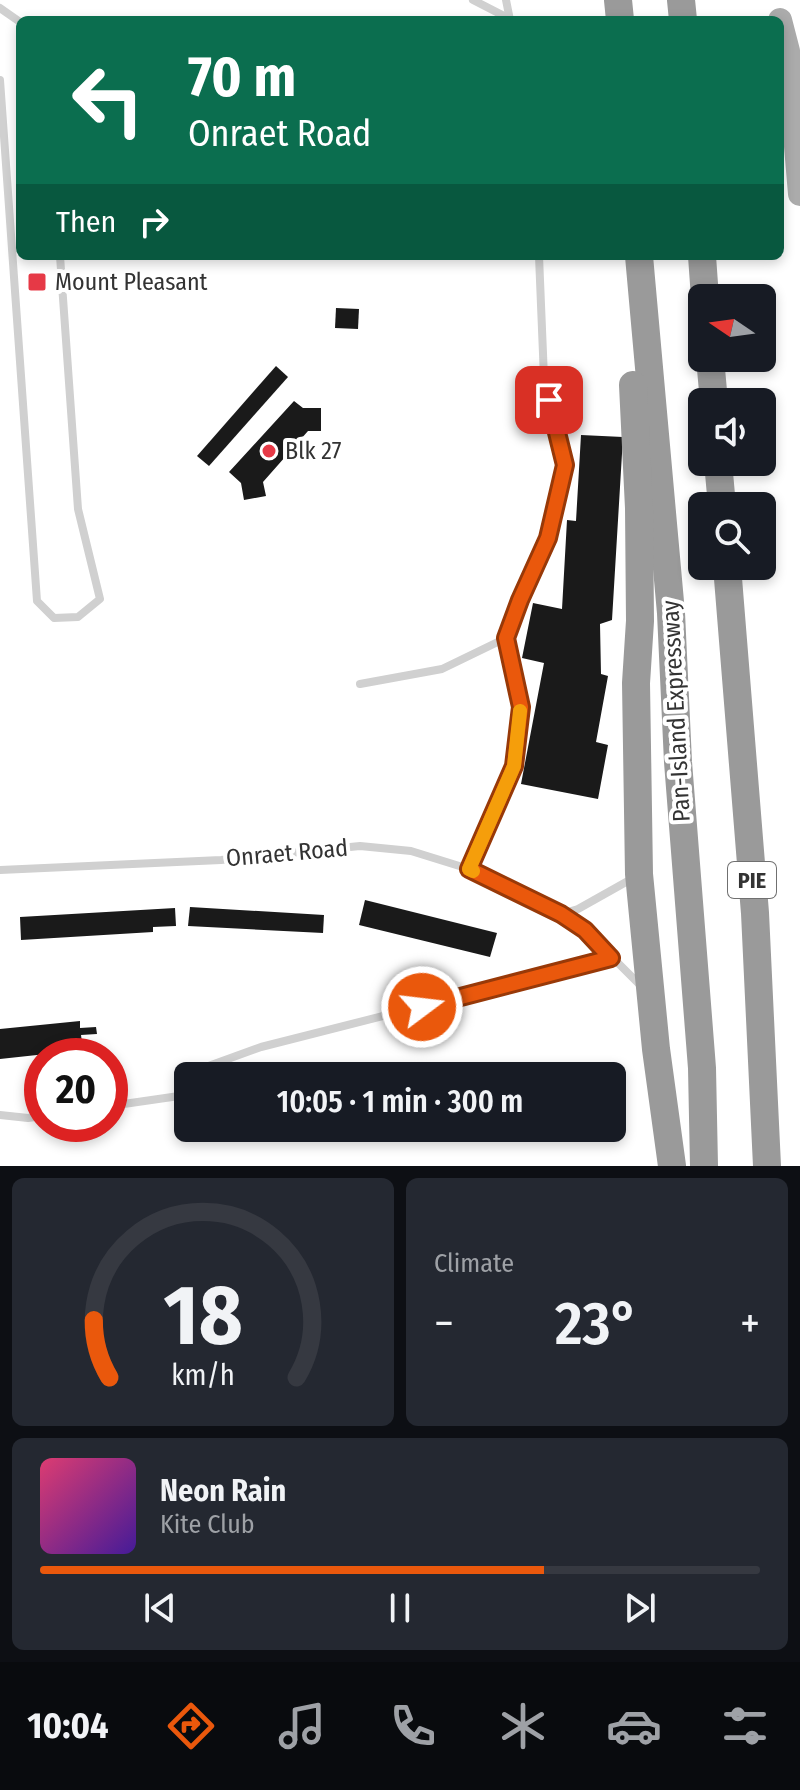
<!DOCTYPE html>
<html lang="en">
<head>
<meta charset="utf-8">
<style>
	:root { --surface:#171b24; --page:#242831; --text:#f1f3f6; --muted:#9ea1a6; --line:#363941; --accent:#ea580c }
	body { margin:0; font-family:"Fira Sans Condensed",sans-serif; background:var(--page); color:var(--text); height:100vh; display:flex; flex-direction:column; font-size:30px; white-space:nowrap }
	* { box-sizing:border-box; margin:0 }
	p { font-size:26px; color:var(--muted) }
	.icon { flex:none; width:44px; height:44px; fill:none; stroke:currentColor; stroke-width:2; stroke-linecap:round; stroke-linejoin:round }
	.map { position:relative; height:1166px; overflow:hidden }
	.sheet { display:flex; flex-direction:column; gap:12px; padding:12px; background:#0d0f14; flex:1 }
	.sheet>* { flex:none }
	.hud { position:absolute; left:16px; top:16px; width:768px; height:244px; border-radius:12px; box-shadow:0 4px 12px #0003; background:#0b6e4f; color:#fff; overflow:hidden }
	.needle { width:52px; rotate:283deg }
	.tools { position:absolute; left:688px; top:284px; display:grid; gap:16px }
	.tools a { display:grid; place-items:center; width:88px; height:88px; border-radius:12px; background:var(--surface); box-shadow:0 4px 12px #0003; font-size:40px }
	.speed { position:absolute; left:24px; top:1038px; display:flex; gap:16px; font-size:40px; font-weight:700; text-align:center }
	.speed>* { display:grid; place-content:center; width:104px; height:104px; border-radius:50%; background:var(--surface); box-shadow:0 4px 12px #0003; line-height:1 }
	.speed .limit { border:12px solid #d22; background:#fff; color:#111 }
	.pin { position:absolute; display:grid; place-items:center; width:68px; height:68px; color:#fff; margin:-34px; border-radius:16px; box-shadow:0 4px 12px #0006 }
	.me { position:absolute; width:88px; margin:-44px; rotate:75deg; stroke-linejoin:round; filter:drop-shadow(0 0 6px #0008) }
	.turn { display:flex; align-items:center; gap:28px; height:168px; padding:0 40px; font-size:36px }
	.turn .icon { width:104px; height:104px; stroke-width:2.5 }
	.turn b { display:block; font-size:56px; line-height:68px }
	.then { display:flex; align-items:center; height:76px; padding:0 40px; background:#0003; gap:16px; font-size:30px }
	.big { font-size:60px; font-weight:600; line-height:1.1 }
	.sheet .tile { flex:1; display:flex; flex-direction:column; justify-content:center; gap:12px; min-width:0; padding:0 28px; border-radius:12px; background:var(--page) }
	.sheet .dial { align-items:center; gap:0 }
	.dial svg { height:208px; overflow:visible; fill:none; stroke:var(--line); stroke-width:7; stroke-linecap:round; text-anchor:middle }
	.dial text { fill:var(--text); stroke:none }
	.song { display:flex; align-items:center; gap:24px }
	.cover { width:96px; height:96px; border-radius:12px; background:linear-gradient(135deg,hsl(340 70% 55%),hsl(260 70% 35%)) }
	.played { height:8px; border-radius:4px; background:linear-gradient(90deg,var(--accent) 70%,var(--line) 70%) }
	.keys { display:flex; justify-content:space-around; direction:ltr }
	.heat { display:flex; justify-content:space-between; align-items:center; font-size:44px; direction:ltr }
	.sheet .tiles { flex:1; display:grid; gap:12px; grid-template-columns:1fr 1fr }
	.tile:last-child { grid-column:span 2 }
	.trip { position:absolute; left:174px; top:1062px; width:452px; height:80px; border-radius:12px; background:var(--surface); box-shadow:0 4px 12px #0003; font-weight:600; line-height:80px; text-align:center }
	.tabs { display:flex; height:128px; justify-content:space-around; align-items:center; background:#090b0e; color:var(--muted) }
	.tabs .icon { width:56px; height:56px }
	.tabs .active { color:var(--accent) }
	.tabs b { font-size:36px; color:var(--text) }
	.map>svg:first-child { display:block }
	.building { fill:#1a1a1a }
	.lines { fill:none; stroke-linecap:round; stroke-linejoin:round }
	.service { stroke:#d0d0d0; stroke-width:8 }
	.primary { stroke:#ababab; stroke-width:24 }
	.motorway { stroke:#9a9a9a; stroke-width:28 }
	.route-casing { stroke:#983908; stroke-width:20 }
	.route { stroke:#ea580c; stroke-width:14 }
	.slow { stroke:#f59e0b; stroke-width:14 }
	.poi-dot { fill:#e63946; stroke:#fff; stroke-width:3 }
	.labels { text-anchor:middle; stroke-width:8; stroke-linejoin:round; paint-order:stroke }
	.shield { fill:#fff; stroke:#707070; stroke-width:2 }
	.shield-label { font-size:22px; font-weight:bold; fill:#333 }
	.poi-label { font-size:24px; fill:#333; stroke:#fff; text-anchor:start }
	.street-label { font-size:24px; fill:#333; stroke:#fff }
</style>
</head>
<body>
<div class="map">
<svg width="800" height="1166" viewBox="0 0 800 1166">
	<rect width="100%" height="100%" fill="#fff"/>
	<g class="building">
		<path d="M336,308l23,1 -1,20 -23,-1z"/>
		<path d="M276,366l12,11 -79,89 -12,-10z"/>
		<path d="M294,401l9,7h18v23h-13l-45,51 3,14 -22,4 -3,-17 -12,-11z"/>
		<path d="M581,435l42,2 -11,183 -12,4 1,50 7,2 -12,66 12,3 -10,54 -77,-15 23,-121 -22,-5 11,-55 29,6 5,-89 9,1z"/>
		<path d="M365,900l132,33 -7,24 -131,-32z"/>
		<path d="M190,907l134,8 -1,18 -135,-7z"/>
		<path d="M175,908l1,18 -23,1v5l-132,8 -1,-23z"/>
		<path d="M80,1021v7l16,-1 1,7 -16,1 2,15 -83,9v-30z"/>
	</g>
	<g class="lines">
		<g class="service">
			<path d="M473,0l37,19"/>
			<path d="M506,0l4,20"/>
			<path d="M0,8l20,14"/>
			<path d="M0,80l37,521 17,17 24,-1 22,-18 -22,-90 -18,-253"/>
			<path d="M360,684l82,-15 64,-31"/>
			<path d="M469,869l45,-103 7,-59 -15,-69 14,-38 28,-62 17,-73 -21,-87 -5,-122"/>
			<path d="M0,870l221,-10 139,-14 51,5 58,18 92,45 24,16 56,56"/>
			<path d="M561,914l17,-5 57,-32"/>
			<path d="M194,1076l9,-8 58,-21 350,-89"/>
			<path d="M110,1106l69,-10 9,-9"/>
			<path d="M0,1115l28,3 14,-2"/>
		</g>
		<path class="primary" d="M780,20l8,31 12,143"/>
		<g class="motorway">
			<path d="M618,0l2,20"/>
			<path d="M681,0l2,20"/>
			<path d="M639,256l32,357 7,149 24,306 2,98"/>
			<path d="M702,256l3,42"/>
			<path d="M710,358l4,44"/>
			<path d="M633,385l6,123 1,113 -4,62 3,191 17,175 16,117"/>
			<path d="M718,462l4,44"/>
			<path d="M727,566l28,347 12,253"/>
		</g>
	</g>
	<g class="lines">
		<defs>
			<path id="route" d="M422,1007l189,-49 -26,-28 -24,-16 -92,-45 45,-103 7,-59 -15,-69 14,-38 28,-62 17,-73 -16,-65"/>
		</defs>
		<use href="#route" class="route-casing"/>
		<use href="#route" class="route"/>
		<path class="slow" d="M473,871l-4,-2 45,-103 6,-55"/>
	</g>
	<g class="poi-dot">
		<rect x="27" y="272" width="20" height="20" rx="4"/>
		<circle cx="269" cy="451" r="8"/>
	</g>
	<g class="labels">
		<rect class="shield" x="728" y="862" width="48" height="36" rx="6"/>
		<g class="shield-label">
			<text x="752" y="888">PIE</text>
		</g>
		<g class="poi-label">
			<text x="55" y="290">Mount Pleasant</text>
			<text x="285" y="459">Blk 27</text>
		</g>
		<g class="street-label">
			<text transform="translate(676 711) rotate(-93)" y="8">Pan-Island Expressway</text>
			<text transform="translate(287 853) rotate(-5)" y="8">Onraet Road</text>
		</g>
	</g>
</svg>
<div class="tools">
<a><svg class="needle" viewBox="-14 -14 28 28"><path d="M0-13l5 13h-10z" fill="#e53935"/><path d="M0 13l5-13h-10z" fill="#9ea1a6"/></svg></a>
<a><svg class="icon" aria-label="sound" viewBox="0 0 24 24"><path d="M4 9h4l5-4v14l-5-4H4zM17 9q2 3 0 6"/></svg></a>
<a><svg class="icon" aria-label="search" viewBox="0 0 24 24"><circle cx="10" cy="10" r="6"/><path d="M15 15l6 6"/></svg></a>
</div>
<div class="speed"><div class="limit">20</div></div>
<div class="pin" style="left:549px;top:400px;background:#d93025"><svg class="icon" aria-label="arrive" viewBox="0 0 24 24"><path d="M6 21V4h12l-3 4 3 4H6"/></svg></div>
<svg class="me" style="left:422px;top:1007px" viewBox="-20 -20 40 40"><circle r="17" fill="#ea580c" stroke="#fff" stroke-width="3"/><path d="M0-11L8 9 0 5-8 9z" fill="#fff"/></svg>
<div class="trip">10:05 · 1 min · 300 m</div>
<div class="hud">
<div class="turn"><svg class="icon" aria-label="left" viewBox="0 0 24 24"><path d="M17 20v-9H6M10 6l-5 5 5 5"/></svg><div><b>70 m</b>Onraet Road</div></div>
<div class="then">Then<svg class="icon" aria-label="right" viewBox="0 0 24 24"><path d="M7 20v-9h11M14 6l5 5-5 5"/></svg></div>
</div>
</div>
<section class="sheet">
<div class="tiles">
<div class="tile dial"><svg viewBox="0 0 100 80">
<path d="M14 69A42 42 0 1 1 86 69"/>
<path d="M14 69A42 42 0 0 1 8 47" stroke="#ea580c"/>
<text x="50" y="56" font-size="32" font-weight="700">18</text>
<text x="50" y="72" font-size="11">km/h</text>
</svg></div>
<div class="tile"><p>Climate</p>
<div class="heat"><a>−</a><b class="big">23°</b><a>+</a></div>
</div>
<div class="tile">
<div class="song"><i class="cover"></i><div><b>Neon Rain</b><p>Kite Club</p></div></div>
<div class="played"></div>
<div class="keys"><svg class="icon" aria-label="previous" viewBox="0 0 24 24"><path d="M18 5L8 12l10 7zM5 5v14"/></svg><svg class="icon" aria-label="pause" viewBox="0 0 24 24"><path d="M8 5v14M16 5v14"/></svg><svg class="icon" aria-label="next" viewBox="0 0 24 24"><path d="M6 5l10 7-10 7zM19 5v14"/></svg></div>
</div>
</div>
</section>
<nav class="tabs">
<b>10:04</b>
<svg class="icon active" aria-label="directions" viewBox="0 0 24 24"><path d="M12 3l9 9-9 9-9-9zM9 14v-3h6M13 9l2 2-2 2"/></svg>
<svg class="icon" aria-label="music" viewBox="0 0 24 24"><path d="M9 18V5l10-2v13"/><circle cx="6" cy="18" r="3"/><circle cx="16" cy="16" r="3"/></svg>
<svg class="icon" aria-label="phone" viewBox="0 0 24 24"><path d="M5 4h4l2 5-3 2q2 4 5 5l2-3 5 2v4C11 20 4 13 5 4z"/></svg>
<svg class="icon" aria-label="climate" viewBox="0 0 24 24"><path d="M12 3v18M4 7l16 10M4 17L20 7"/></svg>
<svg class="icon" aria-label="car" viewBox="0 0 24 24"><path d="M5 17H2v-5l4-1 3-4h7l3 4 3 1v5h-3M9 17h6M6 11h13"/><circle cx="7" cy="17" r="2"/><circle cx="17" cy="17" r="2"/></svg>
<svg class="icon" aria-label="filters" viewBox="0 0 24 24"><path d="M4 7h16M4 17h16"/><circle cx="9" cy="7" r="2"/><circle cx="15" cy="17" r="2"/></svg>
</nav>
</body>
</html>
